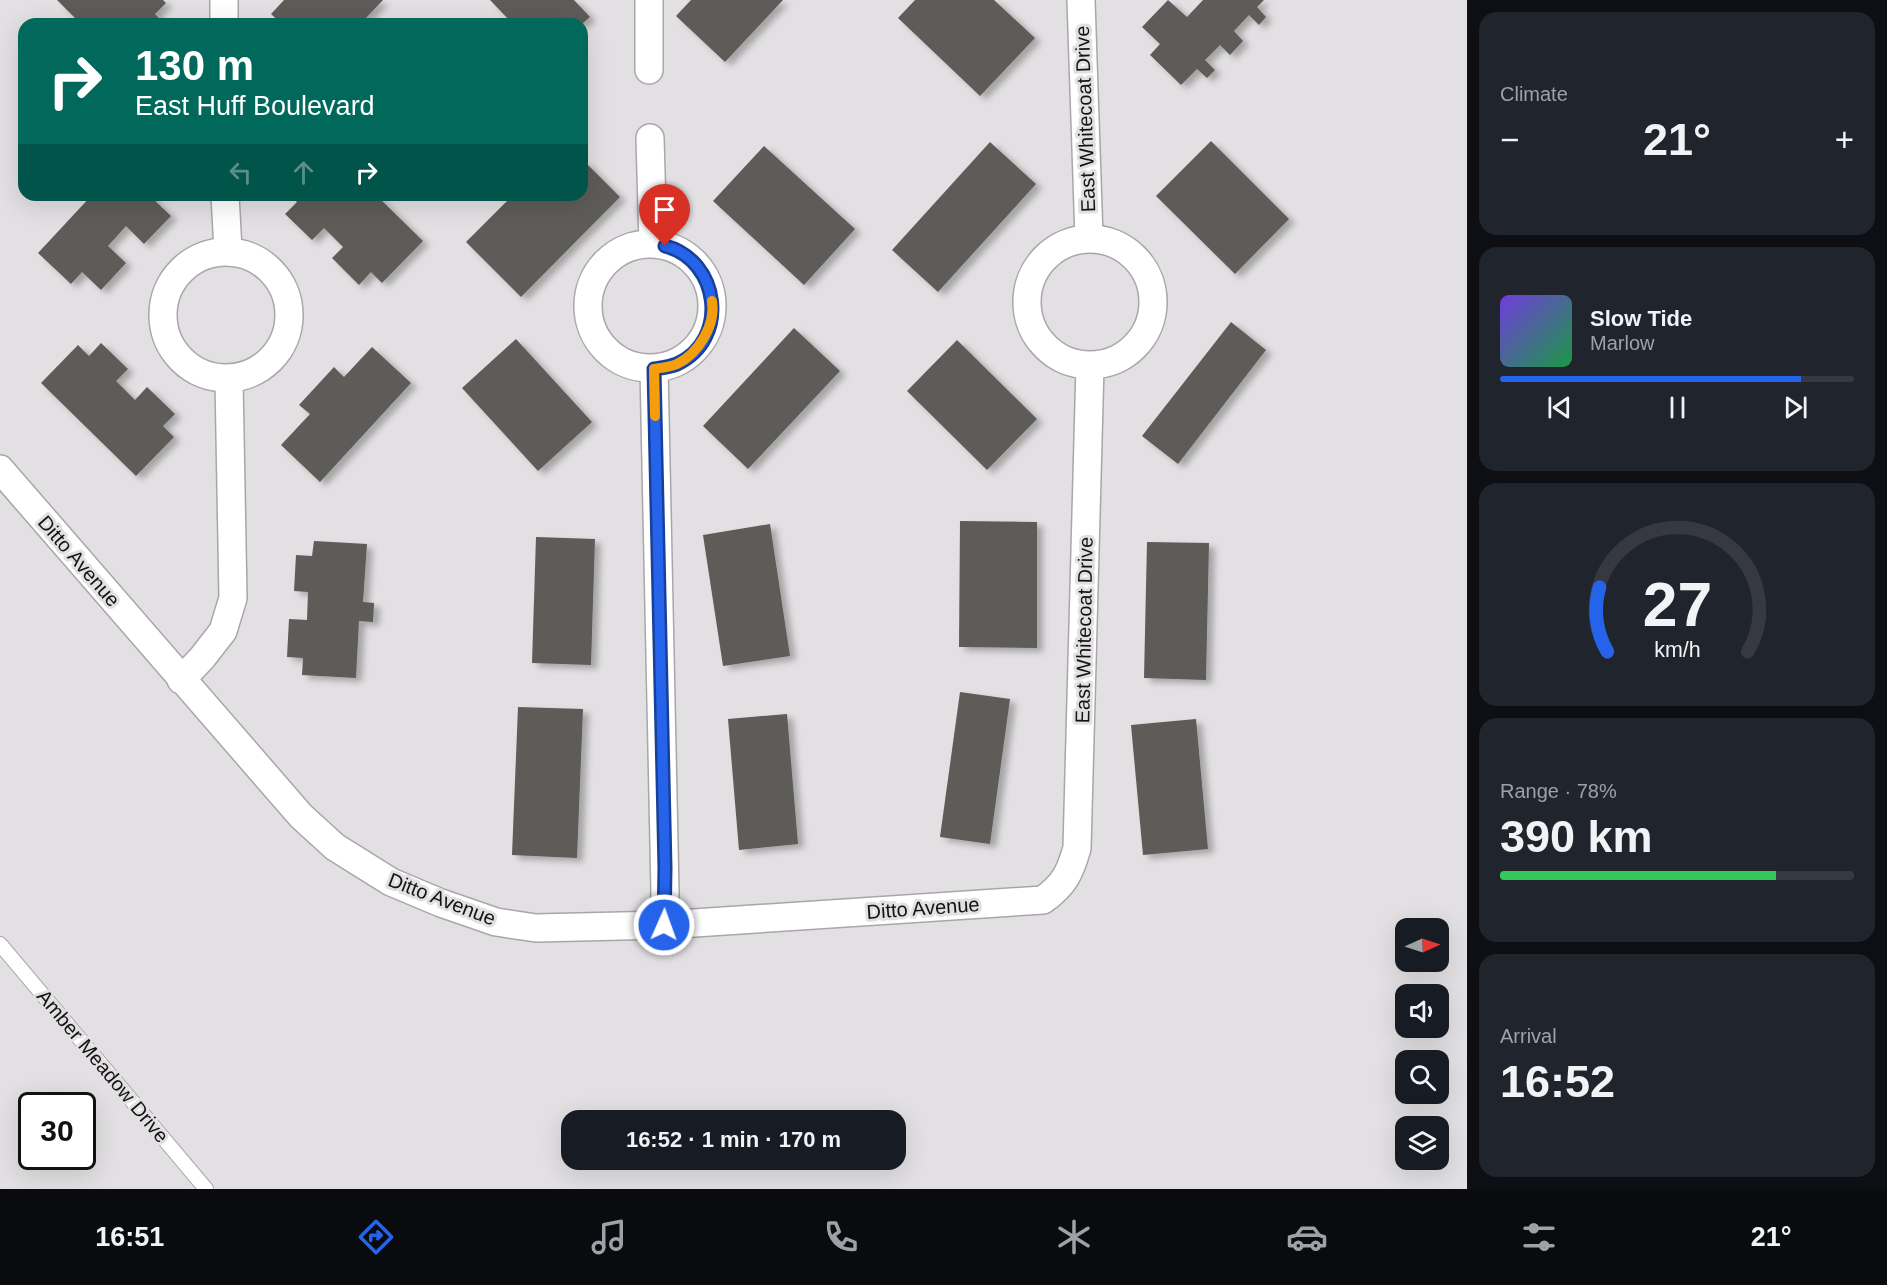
<!DOCTYPE html>
<html lang="en">
<head>
<meta charset="utf-8">
<style>
	:root { --surface:#171b24; --page:#20242c; --text:#f1f3f6; --muted:#9ea1a6; --line:#363941; --accent:#2563eb }
	body { margin:0; font-family:Helvetica,sans-serif; background:var(--page); color:var(--text); height:100vh; display:flex; flex-direction:column; font-size:22px; white-space:nowrap }
	* { box-sizing:border-box; margin:0 }
	p { font-size:20px; color:var(--muted) }
	.icon { flex:none; width:33px; height:33px; fill:none; stroke:currentColor; stroke-width:2; stroke-linecap:round; stroke-linejoin:round }
	.map { position:relative; flex:1; overflow:hidden }
	.panel { display:flex; flex-direction:column; gap:12px; padding:12px; background:#0d0f14; width:420px }
	.panel>* { flex:none }
	.hud { position:absolute; left:18px; top:18px; width:570px; height:183px; border-radius:18px; box-shadow:0 6px 24px #0002; background:#00695c; color:#fff; overflow:hidden }
	.needle { width:39px; rotate:87deg }
	.fabs { position:absolute; left:1395px; top:918px; display:grid; gap:12px }
	.fabs a { display:grid; place-items:center; width:54px; height:54px; border-radius:12px; background:var(--surface); box-shadow:0 6px 24px #0002; font-size:30px }
	.speed { position:absolute; left:18px; top:1092px; display:flex; gap:12px; font-size:30px; font-weight:700; text-align:center }
	.speed>* { display:grid; place-content:center; width:78px; height:78px; border-radius:50%; background:var(--surface); box-shadow:0 6px 24px #0002; line-height:1 }
	.speed .limit { border:3px solid #111; border-radius:9px; background:#fff; color:#111 }
	.pin { position:absolute; display:grid; place-items:center; width:51px; height:51px; color:#fff; margin:-62px -26px; border-radius:50% 50% 50% 0; rotate:-45deg; box-shadow:0 0 6px #0007 }
	.pin .icon { rotate:45deg }
	.me { position:absolute; width:66px; margin:-33px; rotate:2deg; stroke-linejoin:round; filter:drop-shadow(0 0 4px #0008) }
	.turn { display:flex; align-items:center; gap:21px; height:126px; padding:0 18px; font-size:27px }
	.turn .icon { width:78px; height:78px; stroke-width:2.5 }
	.turn b { display:block; font-size:42px; line-height:51px }
	.lanes { display:flex; align-items:center; height:57px; padding:0 18px; background:#0003; justify-content:center; gap:30px; direction:ltr }
	.lanes .off { opacity:.35 }
	.big { font-size:45px; font-weight:600; line-height:1.1 }
	.panel .widget { flex:1; display:flex; flex-direction:column; justify-content:center; gap:9px; min-width:0; padding:0 21px; border-radius:18px; background:var(--page) }
	.panel .dial { align-items:center; gap:0 }
	.dial svg { height:156px; overflow:visible; fill:none; stroke:var(--line); stroke-width:7; stroke-linecap:round; text-anchor:middle }
	.dial text { fill:var(--text); stroke:none }
	.song { display:flex; align-items:center; gap:18px }
	.cover { width:72px; height:72px; border-radius:9px; background:linear-gradient(135deg,hsl(260 70% 55%),hsl(140 70% 35%)) }
	.played { height:6px; border-radius:3px; background:linear-gradient(90deg,var(--accent) 85%,var(--line) 85%) }
	.keys { display:flex; justify-content:space-around; direction:ltr }
	.heat { display:flex; justify-content:space-between; align-items:center; font-size:33px; direction:ltr }
	.charge { height:9px; border-radius:4px; background:linear-gradient(90deg,#34c759 78%,var(--line) 0) }
	.trip { position:absolute; left:561px; top:1110px; width:345px; height:60px; border-radius:18px; background:var(--surface); box-shadow:0 6px 24px #0002; font-weight:600; line-height:60px; text-align:center }
	.dock { display:flex; height:96px; justify-content:space-around; align-items:center; background:#090b0e; color:var(--muted) }
	.dock .icon { width:42px; height:42px }
	.dock .active { color:var(--accent) }
	.dock b { font-size:27px; color:var(--text) }
	main { display:flex; flex:1; min-height:0 }
	.map>svg:first-child { display:block }
	.building { fill:#5d5b59; filter:url(#shadow) }
	.lines { fill:none; stroke-linecap:round; stroke-linejoin:round }
	.lane-casing { stroke:#a9a6a9; stroke-width:16 }
	.street-casing { stroke:#a9a6a9; stroke-width:30 }
	.lane { stroke:#fff; stroke-width:14 }
	.street { stroke:#fff; stroke-width:27 }
	.route-casing { stroke:#184099; stroke-width:15 }
	.route { stroke:#2563eb; stroke-width:10 }
	.slow { stroke:#f59e0b; stroke-width:10 }
	.labels { text-anchor:middle; stroke-width:6; stroke-linejoin:round; paint-order:stroke }
	.street-label { font-size:20px; fill:#141314; stroke:#e2e0e2 }
</style>
</head>
<body>
<main>
<div class="map">
<svg width="1467" height="1189" viewBox="0 0 1467 1189">
	<defs>
		<filter id="shadow"><feDropShadow dx="6" dy="4" stdDeviation="3" flood-color="#0004"/></filter>
	</defs>
	<rect width="100%" height="100%" fill="#e2e0e2"/>
	<g class="building">
		<path d="M57,0h106l3,3 -11,11 9,10h-83z"/>
		<path d="M284,0h99l-19,20 -3,-2 -5,6h-74l-11,-10z"/>
		<path d="M490,0h84l16,17 -8,7h-69z"/>
		<path d="M691,0h92l-58,62 -49,-46z"/>
		<path d="M915,0h79l41,38 -55,58 -82,-78z"/>
		<path d="M1168,0l19,17 16,-17h61l-7,7 9,10 -7,8 -10,-10 -15,16 9,10 -13,14 -10,-10 -15,15 10,10 -8,8 -10,-9 -16,16 -31,-30 10,-11 -18,-17z"/>
		<path d="M1211,141l78,78 -54,55 -79,-78z"/>
		<path d="M990,142l46,42 -98,108 -46,-42z"/>
		<path d="M764,146l91,83 -51,56 -91,-84z"/>
		<path d="M582,159l38,38 -99,100 -55,-55 47,-47h69z"/>
		<path d="M92,195h63l-3,3 19,18 -27,28 -18,-18 -18,20 18,17 -25,27 -19,-18 -11,12 -33,-31z"/>
		<path d="M290,195h86l47,46 -41,42 -11,-11 -12,13 -27,-27 11,-11 -19,-19 -12,12 -27,-26 12,-12z"/>
		<path d="M1231,322l35,28 -88,114 -36,-28z"/>
		<path d="M794,328l46,43 -92,98 -45,-43z"/>
		<path d="M516,339l76,83 -54,49 -76,-83z"/>
		<path d="M957,340l80,79 -50,51 -80,-79z"/>
		<path d="M101,343l27,26 -12,12 19,19 12,-13 28,27 -12,12 11,11 -38,39 -95,-93 37,-38 11,11z"/>
		<path d="M372,347l39,36 -91,99 -39,-37 29,-31 -11,-9 35,-38 10,10z"/>
		<path d="M960,521l77,1v126l-78,-1z"/>
		<path d="M770,524l20,132 -67,10 -20,-131z"/>
		<path d="M536,537l59,2 -4,126 -59,-2z"/>
		<path d="M314,541l53,3 -4,58 11,1 -1,19 -14,-1 -3,57 -54,-3 1,-17 -16,-1 2,-38 18,1 1,-28 -14,-1 2,-36 16,1z"/>
		<path d="M1147,542l62,1 -3,137 -62,-2z"/>
		<path d="M960,692l50,7 -20,145 -50,-7z"/>
		<path d="M518,707l65,2 -6,149 -65,-3z"/>
		<path d="M787,714l11,130 -59,6 -11,-131z"/>
		<path d="M1196,719l12,130 -65,6 -12,-130z"/>
	</g>
	<g class="lines">
		<defs>
			<path id="lane" d="M0,944l206,245"/>
			<g id="street">
				<path d="M649,0v70"/>
				<path d="M1081,0l8,238"/>
				<path d="M224,24v-24"/>
				<path d="M650,138l3,105"/>
				<path d="M225,195l3,55"/>
				<circle cx="1090" cy="302" r="63"/>
				<circle cx="650" cy="306" r="62"/>
				<circle cx="226" cy="315" r="63"/>
				<path d="M654,369l11,523 -1,33"/>
				<path d="M0,469l301,347 34,31 56,35 50,21 55,19 40,6 128,-3 379,-25c21,-15 27,-27 34,-52l13,-482"/>
				<path d="M181,680l21,-22 21,-27 10,-33 -4,-218"/>
			</g>
		</defs>
		<use href="#lane" class="lane-casing"/>
		<use href="#street" class="street-casing"/>
		<use href="#lane" class="lane"/>
		<use href="#street" class="street"/>
	</g>
	<g class="lines">
		<defs>
			<path id="route" d="M664,925l1,-57 -11,-499c7,-1 16,-2 23,-5 53,-24 43,-104 -12,-118"/>
		</defs>
		<use href="#route" class="route-casing"/>
		<use href="#route" class="route"/>
		<path class="slow" d="M655,416l-1,-47c7,-1 16,-2 23,-5 21,-10 39,-39 35,-63"/>
	</g>
	<g class="labels">
		<g class="street-label">
			<text transform="translate(1085 119) rotate(-92)" y="7">East Whitecoat Drive</text>
			<text transform="translate(79 561) rotate(49)" y="7">Ditto Avenue</text>
			<text transform="translate(1084 630) rotate(-89)" y="7">East Whitecoat Drive</text>
			<text transform="translate(442 899) rotate(21)" y="7">Ditto Avenue</text>
			<text transform="translate(923 908) rotate(-4)" y="7">Ditto Avenue</text>
			<text transform="translate(103 1066) rotate(50)" y="7">Amber Meadow Drive</text>
		</g>
	</g>
</svg>
<div class="fabs">
<a><svg class="needle" viewBox="-14 -14 28 28"><path d="M0-13l5 13h-10z" fill="#e53935"/><path d="M0 13l5-13h-10z" fill="#9ea1a6"/></svg></a>
<a><svg class="icon" aria-label="sound" viewBox="0 0 24 24"><path d="M4 9h4l5-4v14l-5-4H4zM17 9q2 3 0 6"/></svg></a>
<a><svg class="icon" aria-label="search" viewBox="0 0 24 24"><circle cx="10" cy="10" r="6"/><path d="M15 15l6 6"/></svg></a>
<a><svg class="icon" aria-label="layers" viewBox="0 0 24 24"><path d="M12 4l9 5-9 5-9-5zM3 14l9 5 9-5"/></svg></a>
</div>
<div class="speed"><div class="limit">30</div></div>
<div class="pin" style="left:665px;top:246px;background:#d93025"><svg class="icon" aria-label="arrive" viewBox="0 0 24 24"><path d="M6 21V4h12l-3 4 3 4H6"/></svg></div>
<svg class="me" style="left:664px;top:925px" viewBox="-20 -20 40 40"><circle r="17" fill="#2563eb" stroke="#fff" stroke-width="3"/><path d="M0-11L8 9 0 5-8 9z" fill="#fff"/></svg>
<div class="trip">16:52 · 1 min · 170 m</div>
<div class="hud">
<div class="turn"><svg class="icon" aria-label="right" viewBox="0 0 24 24"><path d="M7 20v-9h11M14 6l5 5-5 5"/></svg><div><b>130 m</b>East Huff Boulevard</div></div>
<div class="lanes"><svg class="icon off" aria-label="left" viewBox="0 0 24 24"><path d="M17 20v-9H6M10 6l-5 5 5 5"/></svg><svg class="icon off" aria-label="ahead" viewBox="0 0 24 24"><path d="M12 20V5M6 11l6-6 6 6"/></svg><svg class="icon" aria-label="right" viewBox="0 0 24 24"><path d="M7 20v-9h11M14 6l5 5-5 5"/></svg></div>
</div>
</div>
<section class="panel">
<div class="widget"><p>Climate</p>
<div class="heat"><a>−</a><b class="big">21°</b><a>+</a></div>
</div>
<div class="widget">
<div class="song"><i class="cover"></i><div><b>Slow Tide</b><p>Marlow</p></div></div>
<div class="played"></div>
<div class="keys"><svg class="icon" aria-label="previous" viewBox="0 0 24 24"><path d="M18 5L8 12l10 7zM5 5v14"/></svg><svg class="icon" aria-label="pause" viewBox="0 0 24 24"><path d="M8 5v14M16 5v14"/></svg><svg class="icon" aria-label="next" viewBox="0 0 24 24"><path d="M6 5l10 7-10 7zM19 5v14"/></svg></div>
</div>
<div class="widget dial"><svg viewBox="0 0 100 80">
<path d="M14 69A42 42 0 1 1 86 69"/>
<path d="M14 69A42 42 0 0 1 10 36" stroke="#2563eb"/>
<text x="50" y="56" font-size="32" font-weight="700">27</text>
<text x="50" y="72" font-size="11">km/h</text>
</svg></div>
<div class="widget"><p>Range · 78%</p><b class="big">390 km</b><div class="charge"></div></div>
<div class="widget"><p>Arrival</p><b class="big">16:52</b></div>
</section>
</main>
<nav class="dock">
<b>16:51</b>
<svg class="icon active" aria-label="directions" viewBox="0 0 24 24"><path d="M12 3l9 9-9 9-9-9zM9 14v-3h6M13 9l2 2-2 2"/></svg>
<svg class="icon" aria-label="music" viewBox="0 0 24 24"><path d="M9 18V5l10-2v13"/><circle cx="6" cy="18" r="3"/><circle cx="16" cy="16" r="3"/></svg>
<svg class="icon" aria-label="phone" viewBox="0 0 24 24"><path d="M5 4h4l2 5-3 2q2 4 5 5l2-3 5 2v4C11 20 4 13 5 4z"/></svg>
<svg class="icon" aria-label="climate" viewBox="0 0 24 24"><path d="M12 3v18M4 7l16 10M4 17L20 7"/></svg>
<svg class="icon" aria-label="car" viewBox="0 0 24 24"><path d="M5 17H2v-5l4-1 3-4h7l3 4 3 1v5h-3M9 17h6M6 11h13"/><circle cx="7" cy="17" r="2"/><circle cx="17" cy="17" r="2"/></svg>
<svg class="icon" aria-label="filters" viewBox="0 0 24 24"><path d="M4 7h16M4 17h16"/><circle cx="9" cy="7" r="2"/><circle cx="15" cy="17" r="2"/></svg>
<b>21°</b>
</nav>
</body>
</html>
